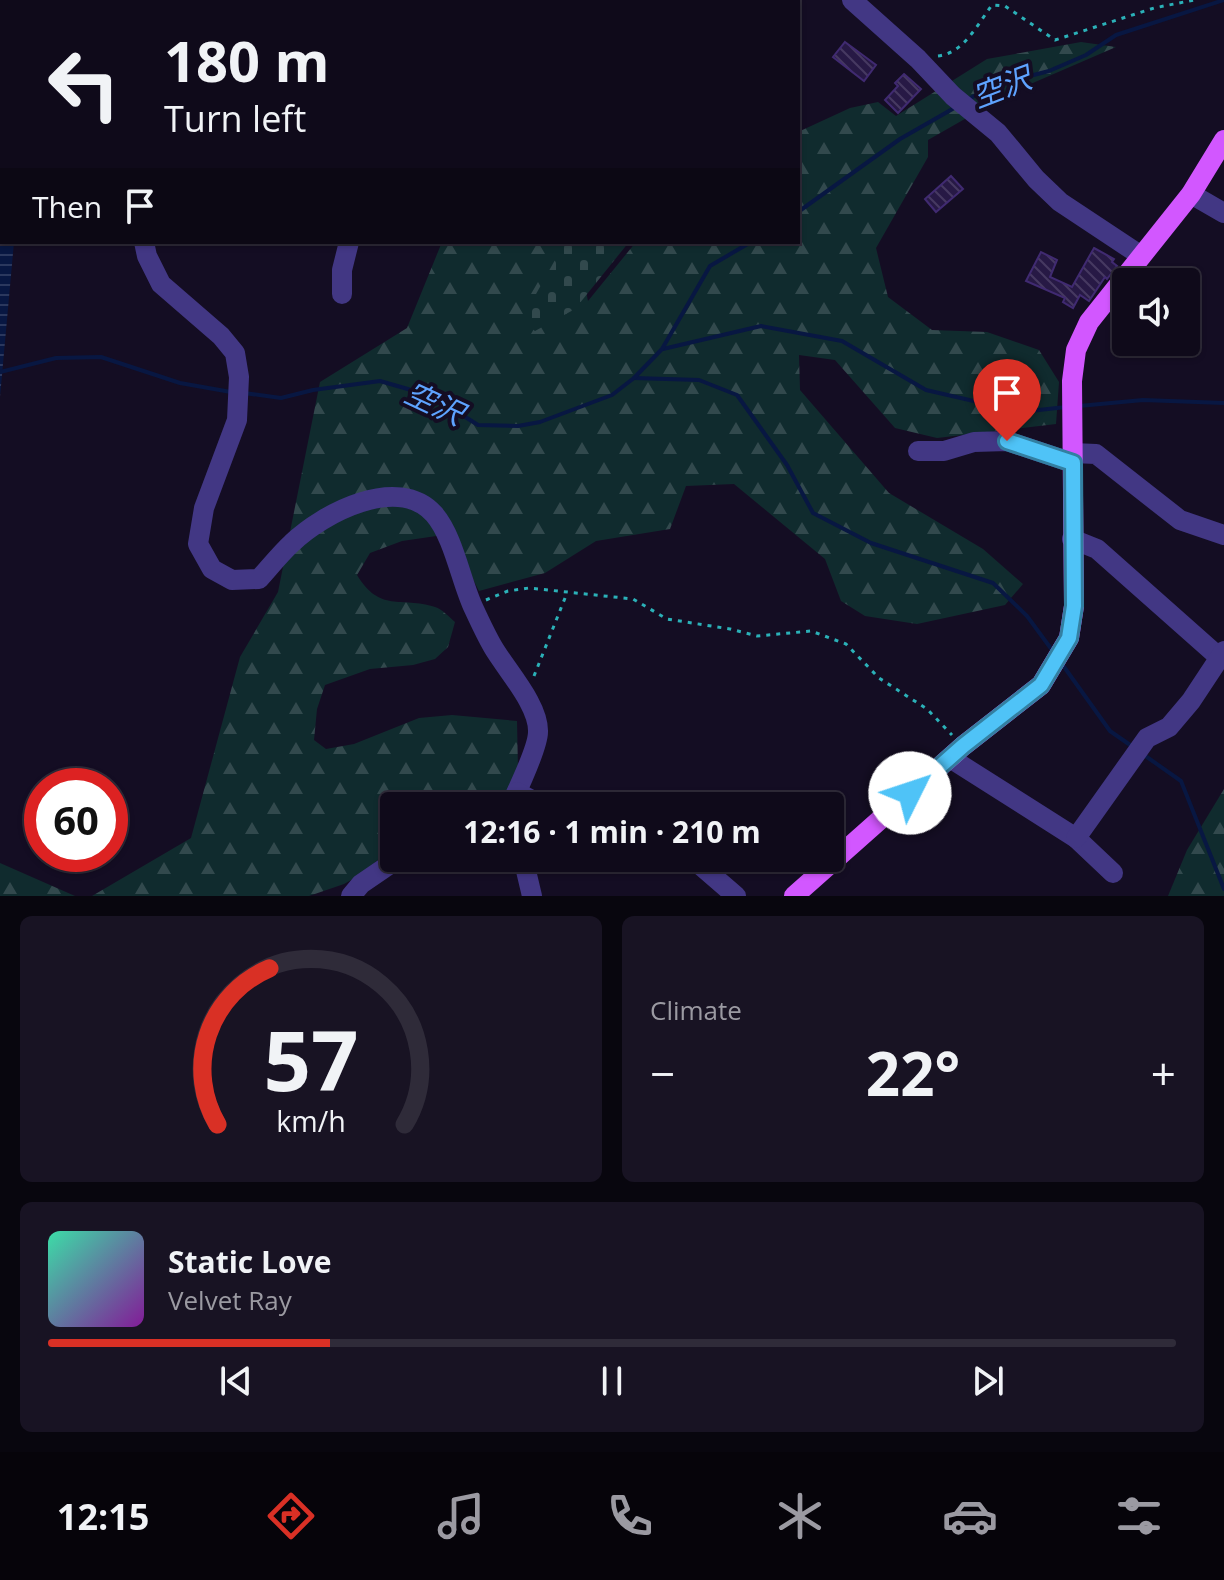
<!DOCTYPE html>
<html lang="en">
<head>
<meta charset="utf-8">
<style>
	:root { --surface:#0f0a1a; --page:#181323; --text:#f1f3f6; --muted:#9b9aa2; --line:#2f2b39; --accent:#d93025 }
	body { margin:0; font-family:"Open Sans","Noto Sans JP",sans-serif; background:var(--page); color:var(--text); height:100vh; display:flex; flex-direction:column; font-size:30px; white-space:nowrap }
	* { box-sizing:border-box; margin:0 }
	p { font-size:26px; color:var(--muted) }
	.icon { flex:none; width:44px; height:44px; fill:none; stroke:currentColor; stroke-width:2; stroke-linecap:round; stroke-linejoin:round }
	.map { position:relative; height:896px; overflow:hidden }
	.side { display:flex; flex-direction:column; gap:20px; padding:20px; background:#08060e; flex:1 }
	.side>* { flex:none }
	.top-card { position:absolute; left:0px; top:0px; width:800px; height:244px; box-shadow:0 2px 6px #0004,0 0 0 2px var(--line); background:#0f0a1a; color:var(--text); overflow:hidden }
	.controls { position:absolute; left:1112px; top:268px; display:grid; gap:16px }
	.controls a { display:grid; place-items:center; width:88px; height:88px; border-radius:8px; background:var(--surface); box-shadow:0 2px 6px #0004,0 0 0 2px var(--line); font-size:40px }
	.speed { position:absolute; left:24px; top:768px; display:flex; gap:16px; font-size:40px; font-weight:700; text-align:center }
	.speed>* { display:grid; place-content:center; width:104px; height:104px; border-radius:50%; background:var(--surface); box-shadow:0 2px 6px #0004,0 0 0 2px var(--line); line-height:1 }
	.speed .limit { border:12px solid #d22; background:#fff; color:#111 }
	.pin { position:absolute; display:grid; place-items:center; width:68px; height:68px; color:#fff; margin:-82px -34px; border-radius:50% 50% 50% 0; rotate:-45deg; box-shadow:0 0 8px #0007 }
	.pin .icon { rotate:45deg }
	.me { position:absolute; width:88px; margin:-44px; rotate:49deg; stroke-linejoin:round; filter:drop-shadow(0 0 6px #0008) }
	.turn { display:flex; align-items:center; gap:28px; height:168px; padding:0 32px; font-size:36px }
	.turn .icon { width:104px; height:104px; stroke-width:2.5 }
	.turn b { display:block; font-size:56px; line-height:68px }
	.then { display:flex; align-items:center; height:76px; padding:0 32px; background:#0003; gap:16px; font-size:30px }
	.big { font-size:60px; font-weight:700; line-height:1.1 }
	.side .widget { flex:1; display:flex; flex-direction:column; justify-content:center; gap:12px; min-width:0; padding:0 28px; border-radius:12px; background:var(--page) }
	.side .dial { align-items:center; gap:0 }
	.dial svg { height:208px; overflow:visible; fill:none; stroke:var(--line); stroke-width:7; stroke-linecap:round; text-anchor:middle }
	.dial text { fill:var(--text); stroke:none }
	.song { display:flex; align-items:center; gap:24px }
	.cover { width:96px; height:96px; border-radius:12px; background:linear-gradient(135deg,hsl(160 70% 55%),hsl(290 70% 35%)) }
	.played { height:8px; border-radius:4px; background:linear-gradient(90deg,var(--accent) 25%,var(--line) 25%) }
	.keys { display:flex; justify-content:space-around; direction:ltr }
	.heat { display:flex; justify-content:space-between; align-items:center; font-size:44px; direction:ltr }
	.side .tiles { flex:1; display:grid; gap:20px; grid-template-columns:1fr 1fr }
	.widget:last-child { grid-column:span 2 }
	.trip { position:absolute; left:380px; top:792px; width:464px; height:80px; border-radius:8px; background:var(--surface); box-shadow:0 2px 6px #0004,0 0 0 2px var(--line); font-weight:700; line-height:80px; text-align:center }
	.tab-bar { display:flex; height:128px; justify-content:space-around; align-items:center; background:#06040a; color:var(--muted) }
	.tab-bar .icon { width:56px; height:56px }
	.tab-bar .selected { color:var(--accent) }
	.tab-bar b { font-size:36px; color:var(--text) }
	.map>svg:first-child { display:block }
	.forest { fill:url(#forest-firs) }
	.cemetery { fill:url(#cemetery-stones) }
	.water { fill:url(#water-rules) }
	.lines { fill:none; stroke-linecap:round; stroke-linejoin:round }
	.stream { stroke:#081742; stroke-width:4 }
	.building { fill:url(#building-back-hatch); stroke:#402a71; stroke-width:2 }
	.path { stroke:#2bb1b8; stroke-width:3; stroke-dasharray:4 6; stroke-linecap:butt }
	.minor { stroke:#423784; stroke-width:20 }
	.major { stroke:#d257ff; stroke-width:20 }
	.route-casing { stroke:#337fa1; stroke-width:20 }
	.route { stroke:#4fc3f7; stroke-width:14 }
	.labels { text-anchor:middle; stroke-width:8; stroke-linejoin:round; paint-order:stroke }
	.water-label { font-size:30px; font-style:italic; fill:#5ea3ff; stroke:#140d23 }
</style>
</head>
<body>
<div class="map">
<svg width="1224" height="896" viewBox="0 0 1224 896">
	<defs>
		<pattern id="forest-firs" width="22" height="20" patternUnits="userSpaceOnUse" patternTransform="scale(2)"><rect width="22" height="20" fill="#102b2e"/><path d="M5 1l3.5 6h-7zM16 11l3.5 6h-7z" fill="#32494d"/></pattern>
		<pattern id="cemetery-stones" width="16" height="16" patternUnits="userSpaceOnUse" patternTransform="scale(2)"><rect width="16" height="16" fill="#102b2e"/><path d="M2 7V4a2 2 0 0 1 4 0v3zM10 15v-3a2 2 0 0 1 4 0v3z" fill="#32494d"/></pattern>
		<pattern id="water-rules" width="6" height="5" patternUnits="userSpaceOnUse" patternTransform="scale(2)"><rect width="6" height="5" fill="#081742"/><path d="M0 2.5h6" fill="none" stroke="#2b385e"/></pattern>
		<pattern id="building-back-hatch" width="6" height="6" patternUnits="userSpaceOnUse" patternTransform="scale(2)"><rect width="6" height="6" fill="#271945"/><path d="M-1 5l2 2M0 0l6 6M5-1l2 2" fill="none" stroke="#463961"/></pattern>
	</defs>
	<rect width="100%" height="100%" fill="#140d23"/>
	<g class="forest">
		<path d="M1081,42l35,5 -104,45 -84,48v17l-52,91 12,49 44,33 55,2 52,18 20,32 -3,42 -119,14 -42,-10 -60,-68 -36,-5 1,35 89,103 94,56 40,35 -18,21 -88,19 -52,-8 -24,-15 -16,-42 -91,-75 -48,2 -16,43 -74,12 -51,32 -66,18 -29,-57 -48,7 -32,12 -13,22c23,38 43,21 78,32 7,2 14,10 20,15l-7,25 -13,12 -22,6 -43,4 -45,16 -8,24 -3,31 12,9 28,-5 65,-26 33,-3 65,6 1,49 -17,33 -6,3h-101v40l-34,29 -16,9 -35,12h-217l99,-58 49,-181 38,-65 42,-210 87,-54 35,-86h137l-2,6 11,53 48,-59h162v-110l52,-24 28,-6 18,14 91,-57z"/>
		<path d="M1224,789v107h-56l19,-46z"/>
		<path d="M0,863l75,33h-75z"/>
	</g>
	<path class="cemetery" d="M565,242h64l-54,67 -40,22 -14,-10z"/>
	<path class="water" d="M0,0h69l-67,2v240h12l-14,155z"/>
	<g class="lines">
		<g class="stream">
			<path d="M967,100l25,-14 57,-15 37,-16 30,-20 108,-35"/>
			<path d="M798,212l102,-73 56,-32"/>
			<path d="M663,349l98,-23 81,15 84,49 95,22 45,-5"/>
			<path d="M0,372l56,-14 45,-1 79,26 51,9"/>
			<path d="M634,378l65,2 38,15 50,70 26,48 58,30 122,40 34,33 25,34"/>
			<path d="M244,393l37,5 32,-8 67,-9 52,15 46,29 40,1 22,-4 72,-27 22,-17 28,-29 48,-83 41,-24"/>
			<path d="M1079,406l64,-6 81,3"/>
			<path d="M1062,664l48,67 23,16"/>
			<path d="M1144,755l37,26 43,108"/>
		</g>
	</g>
	<g class="building">
		<path d="M845,42l31,23 -12,16 -31,-24z"/>
		<path d="M904,74l17,15 -23,24 -13,-13 13,-14 -3,-3z"/>
		<path d="M951,176l12,13 -27,23 -11,-13z"/>
		<path d="M1094,248l20,11 -2,3 5,4 -10,13 -2,-2 -16,24 -9,-6 -7,13 -10,-6 2,-4 -39,-17 15,-29 16,8 -7,17 22,10z"/>
	</g>
	<g class="lines">
		<g class="path">
			<path d="M938,56c26,-3 39,-31 54,-51l13,1 50,34 99,-32 40,-8"/>
			<path d="M486,600l22,-9 21,-3 104,11 34,20 63,10 27,7 54,-5 35,13 33,34 48,31 25,26"/>
			<path d="M534,676l33,-83"/>
		</g>
		<g class="minor">
			<path d="M852,0l66,59 35,37 45,37 38,46 24,23 80,53"/>
			<path d="M203,2l1,-2"/>
			<path d="M412,2v-2"/>
			<path d="M534,2l2,-2"/>
			<path d="M1191,194l33,19"/>
			<path d="M144,242l3,14 14,28 60,52 14,17 4,24 -2,43 -33,88 -6,36 14,25 20,11 27,-1c11,-12 21,-25 33,-36 31,-30 106,-69 142,-29 20,23 27,68 40,95 6,13 12,26 19,38 14,24 46,58 45,85 0,16 -21,59 -28,74"/>
			<path d="M342,294v-24l7,-28"/>
			<path d="M918,451h26l30,-9 33,-1 66,22"/>
			<path d="M1073,453l23,1 84,66 44,15"/>
			<path d="M1072,539l25,10 123,109"/>
			<path d="M950,758l126,80 37,35"/>
			<path d="M517,792l26,14"/>
			<path d="M1076,838l71,-100 22,-11 22,-26 33,-50"/>
			<path d="M523,858l9,38"/>
			<path d="M692,858l44,38"/>
			<path d="M351,896l10,-12 38,-26"/>
		</g>
		<path class="major" d="M794,896l169,-150 78,-61 28,-47 5,-32 -2,-225 4,-31 13,-28 102,-128 33,-54"/>
	</g>
	<g class="lines">
		<defs>
			<path id="route" d="M910,793l53,-47 78,-61 28,-47 5,-32 -1,-143 -66,-22"/>
		</defs>
		<use href="#route" class="route-casing"/>
		<use href="#route" class="route"/>
	</g>
	<g class="labels">
		<g class="water-label">
			<text transform="translate(1002 88) rotate(-21)" y="10">空沢</text>
			<text transform="translate(434 404) rotate(25)" y="10">空沢</text>
		</g>
	</g>
</svg>
<div class="controls">
<a><svg class="icon" aria-label="sound" viewBox="0 0 24 24"><path d="M4 9h4l5-4v14l-5-4H4zM17 9q2 3 0 6"/></svg></a>
</div>
<div class="speed"><div class="limit">60</div></div>
<div class="pin" style="left:1007px;top:441px;background:#d93025"><svg class="icon" aria-label="arrive" viewBox="0 0 24 24"><path d="M6 21V4h12l-3 4 3 4H6"/></svg></div>
<svg class="me" style="left:910px;top:793px" viewBox="-20 -20 40 40"><circle r="19" fill="#fff"/><path d="M0-13L10 11 0 6-10 11z" fill="#4fc3f7"/></svg>
<div class="trip">12:16 · 1 min · 210 m</div>
<div class="top-card">
<div class="turn"><svg class="icon" aria-label="left" viewBox="0 0 24 24"><path d="M17 20v-9H6M10 6l-5 5 5 5"/></svg><div><b>180 m</b>Turn left</div></div>
<div class="then">Then<svg class="icon" aria-label="arrive" viewBox="0 0 24 24"><path d="M6 21V4h12l-3 4 3 4H6"/></svg></div>
</div>
</div>
<section class="side">
<div class="tiles">
<div class="widget dial"><svg viewBox="0 0 100 80">
<path d="M14 69A42 42 0 1 1 86 69"/>
<path d="M14 69A42 42 0 0 1 34 9" stroke="#d93025"/>
<text x="50" y="56" font-size="32" font-weight="700">57</text>
<text x="50" y="72" font-size="11">km/h</text>
</svg></div>
<div class="widget"><p>Climate</p>
<div class="heat"><a>−</a><b class="big">22°</b><a>+</a></div>
</div>
<div class="widget">
<div class="song"><i class="cover"></i><div><b>Static Love</b><p>Velvet Ray</p></div></div>
<div class="played"></div>
<div class="keys"><svg class="icon" aria-label="previous" viewBox="0 0 24 24"><path d="M18 5L8 12l10 7zM5 5v14"/></svg><svg class="icon" aria-label="pause" viewBox="0 0 24 24"><path d="M8 5v14M16 5v14"/></svg><svg class="icon" aria-label="next" viewBox="0 0 24 24"><path d="M6 5l10 7-10 7zM19 5v14"/></svg></div>
</div>
</div>
</section>
<nav class="tab-bar">
<b>12:15</b>
<svg class="icon selected" aria-label="directions" viewBox="0 0 24 24"><path d="M12 3l9 9-9 9-9-9zM9 14v-3h6M13 9l2 2-2 2"/></svg>
<svg class="icon" aria-label="music" viewBox="0 0 24 24"><path d="M9 18V5l10-2v13"/><circle cx="6" cy="18" r="3"/><circle cx="16" cy="16" r="3"/></svg>
<svg class="icon" aria-label="phone" viewBox="0 0 24 24"><path d="M5 4h4l2 5-3 2q2 4 5 5l2-3 5 2v4C11 20 4 13 5 4z"/></svg>
<svg class="icon" aria-label="climate" viewBox="0 0 24 24"><path d="M12 3v18M4 7l16 10M4 17L20 7"/></svg>
<svg class="icon" aria-label="car" viewBox="0 0 24 24"><path d="M5 17H2v-5l4-1 3-4h7l3 4 3 1v5h-3M9 17h6M6 11h13"/><circle cx="7" cy="17" r="2"/><circle cx="17" cy="17" r="2"/></svg>
<svg class="icon" aria-label="filters" viewBox="0 0 24 24"><path d="M4 7h16M4 17h16"/><circle cx="9" cy="7" r="2"/><circle cx="15" cy="17" r="2"/></svg>
</nav>
</body>
</html>
